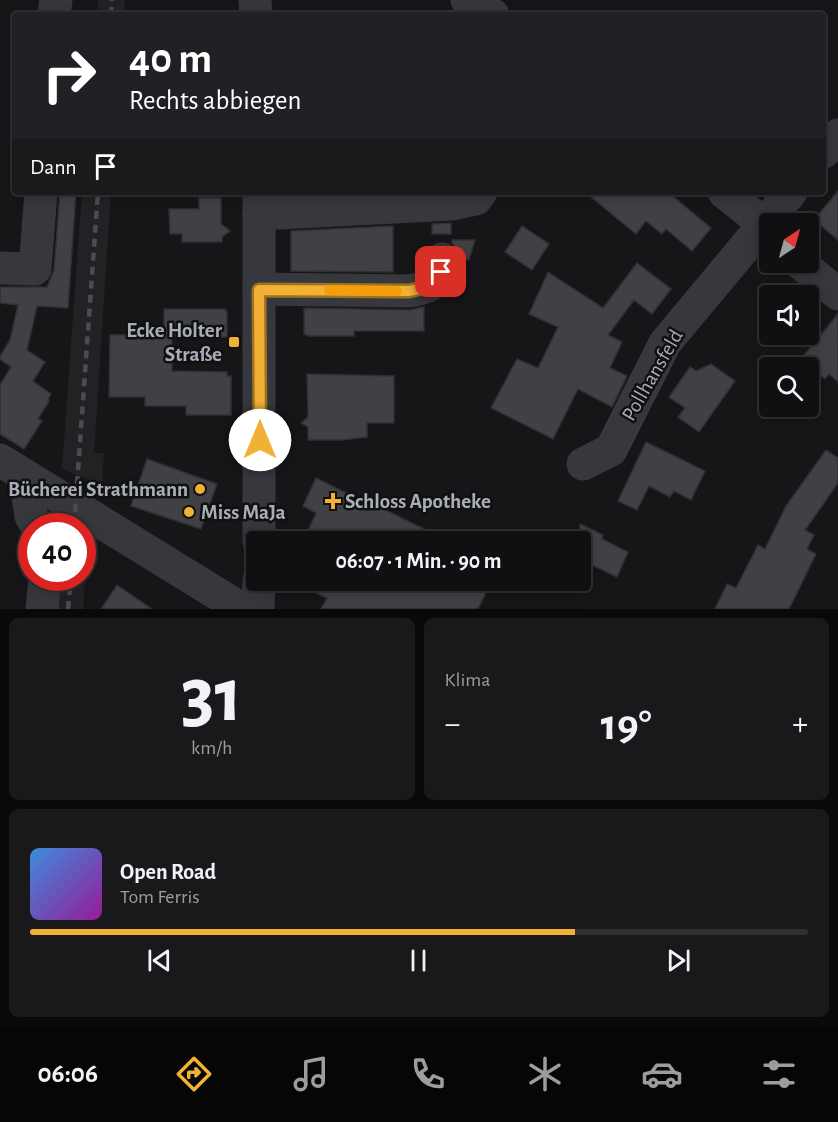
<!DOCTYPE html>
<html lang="de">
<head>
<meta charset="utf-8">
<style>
	:root { --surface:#101012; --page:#19191b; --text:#f1f3f6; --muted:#9c9d9f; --line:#303032; --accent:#f2b134 }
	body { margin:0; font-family:"Alegreya Sans",sans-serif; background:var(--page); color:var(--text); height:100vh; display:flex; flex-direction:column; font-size:22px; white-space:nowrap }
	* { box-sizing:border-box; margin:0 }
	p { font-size:20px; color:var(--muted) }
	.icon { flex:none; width:33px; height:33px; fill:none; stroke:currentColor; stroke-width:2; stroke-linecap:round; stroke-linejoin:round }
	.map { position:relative; height:609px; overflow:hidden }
	.sheet { display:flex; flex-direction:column; gap:9px; padding:9px; background:#09090a; flex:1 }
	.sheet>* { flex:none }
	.hud { position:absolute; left:12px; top:12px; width:814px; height:183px; border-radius:6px; box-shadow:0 3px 15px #0003,0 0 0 2px var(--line); background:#202124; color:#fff; overflow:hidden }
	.needle { width:39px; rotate:36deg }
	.controls { position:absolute; left:759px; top:213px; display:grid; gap:12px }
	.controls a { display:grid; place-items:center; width:60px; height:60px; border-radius:6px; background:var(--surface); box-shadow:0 3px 15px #0003,0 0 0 2px var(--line); font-size:30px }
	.speed { position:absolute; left:18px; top:513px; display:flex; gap:12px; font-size:30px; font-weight:700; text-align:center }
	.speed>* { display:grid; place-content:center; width:78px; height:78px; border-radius:50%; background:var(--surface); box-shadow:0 3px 15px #0003,0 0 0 2px var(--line); line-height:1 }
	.speed .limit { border:9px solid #d22; background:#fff; color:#111 }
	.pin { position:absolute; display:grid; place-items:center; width:51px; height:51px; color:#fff; margin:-26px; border-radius:12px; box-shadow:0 3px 9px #0006 }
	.me { position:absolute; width:66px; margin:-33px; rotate:0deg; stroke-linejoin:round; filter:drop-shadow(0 0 4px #0008) }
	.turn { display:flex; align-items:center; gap:21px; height:126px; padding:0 18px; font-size:27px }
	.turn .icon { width:78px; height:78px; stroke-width:2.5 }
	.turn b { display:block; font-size:42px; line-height:51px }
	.then { display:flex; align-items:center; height:57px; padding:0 18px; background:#0003; gap:12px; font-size:22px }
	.big { font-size:45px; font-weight:700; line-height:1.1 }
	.sheet .tile { flex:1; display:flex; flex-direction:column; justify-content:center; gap:9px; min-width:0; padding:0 21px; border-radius:9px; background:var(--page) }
	.sheet .dial { align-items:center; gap:0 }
	.dial b { font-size:78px; line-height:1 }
	.song { display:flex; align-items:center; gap:18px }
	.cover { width:72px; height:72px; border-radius:9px; background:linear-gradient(135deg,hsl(210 70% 55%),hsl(300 70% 35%)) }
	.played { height:6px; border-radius:3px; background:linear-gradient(90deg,var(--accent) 70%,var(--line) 70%) }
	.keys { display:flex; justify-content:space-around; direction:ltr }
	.heat { display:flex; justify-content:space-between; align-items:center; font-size:33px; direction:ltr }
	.sheet .tiles { flex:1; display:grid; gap:9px; grid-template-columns:1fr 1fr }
	.tile:last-child { grid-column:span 2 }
	.trip { position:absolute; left:246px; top:531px; width:345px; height:60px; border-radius:6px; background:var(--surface); box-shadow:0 3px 15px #0003,0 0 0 2px var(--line); font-weight:700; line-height:60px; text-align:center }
	.tab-bar { display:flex; height:96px; justify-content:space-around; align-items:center; background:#060607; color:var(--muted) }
	.tab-bar .icon { width:42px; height:42px }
	.tab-bar .on { color:var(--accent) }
	.tab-bar b { font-size:27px; color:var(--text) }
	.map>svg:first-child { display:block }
	.built { fill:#222225 }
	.building { fill:#404145; stroke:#303034; stroke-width:1.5 }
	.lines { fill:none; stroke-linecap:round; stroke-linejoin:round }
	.minor { stroke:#37383d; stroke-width:33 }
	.rail { stroke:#4a4c52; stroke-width:4.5; stroke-dasharray:8 6; stroke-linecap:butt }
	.route-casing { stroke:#9d7322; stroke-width:15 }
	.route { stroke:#f2b134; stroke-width:10 }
	.slow { stroke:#f59e0b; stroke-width:10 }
	.poi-dot { fill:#f2b134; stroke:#111113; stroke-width:2 }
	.labels { text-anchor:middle; stroke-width:5; stroke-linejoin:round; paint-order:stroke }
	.poi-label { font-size:21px; font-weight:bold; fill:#a8adb8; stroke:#111113; text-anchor:end }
	.street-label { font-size:21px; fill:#a8adb8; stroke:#111113 }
</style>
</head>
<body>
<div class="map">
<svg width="838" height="609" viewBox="0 0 838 609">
	<rect width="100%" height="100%" fill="#161618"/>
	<g class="built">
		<path d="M98,0h27l-1,15h-27z"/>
		<path d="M82,192h29l-17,261h10l-2,32 -40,-16z"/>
		<path d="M43,501l57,36 -13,19 -4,53h-29l2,-31h26v-52h-30z"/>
	</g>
	<g class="building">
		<path d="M838,191v49l-24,-20z"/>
		<path d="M60,192h16l-8,116 -31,-2 -10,44 18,12 -12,19 18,13 -3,6 1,1 -11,18 4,2 -18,28 -24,-15v-49l11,-18 -11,-8v-3l10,-16 8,-35 -18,-2v-16h47l7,-17z"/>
		<path d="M585,192h83l43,36 -19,23 -26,-22 -4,5 -16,-13 -10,13z"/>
		<path d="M199,198h22v26l9,7 -8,6v5h-40v-8h-12l-1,-25h30z"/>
		<path d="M451,223v11h-19v-10z"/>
		<path d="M393,226v46l-102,-1v-40z"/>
		<path d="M522,226l27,18 -17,26 -27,-18z"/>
		<path d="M452,240h23l-6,20h-9l-1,-9 -7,-8z"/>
		<path d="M637,263l34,26 -19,25 -18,-14 -26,35 14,7 -12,26 17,8 -15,31 -34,-18 -25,50 -62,-31 26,-49 21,9 20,-41 -29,-13 19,-42 55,36z"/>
		<path d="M424,307v24h-70v5h-46l-4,-2v-26l105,2z"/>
		<path d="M164,309h61l2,3v25h-55v34l55,1v4h4v39h-45v-9h-41v-9h-36l1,-62 54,-1z"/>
		<path d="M838,314v68l-9,-8 -4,5 -25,-19z"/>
		<path d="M711,364l24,17 -36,51 -21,-15 7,-9 -16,-11 21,-30 6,4z"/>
		<path d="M307,374l87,2v47h-27v14l-25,3h-34v-13l-7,-4 7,-6z"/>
		<path d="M646,442l59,29 -14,29 -17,-9 -4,6 -21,-11 -12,24 -19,-9z"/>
		<path d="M826,450l12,8v25l-33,47 9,5 -7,14 9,5 -27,55h-74l12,-25 9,4 22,-43 7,4 21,-43z"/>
		<path d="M147,459l70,25 -16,45 -70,-23z"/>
		<path d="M316,478l56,28 1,-2 78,38h-148l13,-29 -13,-7z"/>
		<path d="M580,524l23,11 -1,4 26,13 -11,25 -27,-13 -10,19z"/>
		<path d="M291,580h201l-14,29h-157l6,-11z"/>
		<path d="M117,585l35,24h-51z"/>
	</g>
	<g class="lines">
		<g class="minor">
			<path d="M255,0l1,15"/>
			<path d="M467,0l26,15"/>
			<path d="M54,15l2,-15"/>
			<path d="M824,152l14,-17"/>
			<path d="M259,192v350"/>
			<path d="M724,192l40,32 6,15"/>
			<path d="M259,214l194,-10 23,-5 5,-7"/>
			<path d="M799,262l39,32"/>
			<path d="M0,268l35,1 6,-77"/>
			<path d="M259,289l150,2c23,-4 31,-8 33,-32"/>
			<path d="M0,460l242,149"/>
			<path d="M583,464l28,-14 54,-107 126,-151"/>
			<path d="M25,476l6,40 6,10"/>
			<path d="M42,609l3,-31"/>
			<path d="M258,609l1,-29"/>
		</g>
		<g class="rail">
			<path d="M111,15l1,-15"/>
			<path d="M74,526l24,-334"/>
			<path d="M68,609l3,-31"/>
		</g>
	</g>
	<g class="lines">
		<defs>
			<path id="route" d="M260,440l-1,-150 150,1c16,-3 24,-4 32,-19"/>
		</defs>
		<use href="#route" class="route-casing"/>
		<use href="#route" class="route"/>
		<path class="slow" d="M329,290l68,1"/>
	</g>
	<g class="poi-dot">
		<rect x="228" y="336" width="12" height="12" rx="3"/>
		<circle cx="200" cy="489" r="6"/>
		<path d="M330 492h6v6h6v6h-6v6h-6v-6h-6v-6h6z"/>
		<circle cx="189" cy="512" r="6"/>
	</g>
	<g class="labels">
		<g class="poi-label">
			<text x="222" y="337">Ecke Holter<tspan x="222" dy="24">Straße</tspan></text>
			<text x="188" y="496">Bücherei Strathmann</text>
			<text x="345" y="508" text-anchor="start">Schloss Apotheke</text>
			<text x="201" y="519" text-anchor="start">Miss MaJa</text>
		</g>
		<g class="street-label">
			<text transform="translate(652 375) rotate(-60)" y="7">Pollhansfeld</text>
		</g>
	</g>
</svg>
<div class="controls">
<a><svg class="needle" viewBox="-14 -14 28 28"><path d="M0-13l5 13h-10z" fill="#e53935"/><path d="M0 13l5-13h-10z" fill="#9c9d9f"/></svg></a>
<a><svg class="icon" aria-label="sound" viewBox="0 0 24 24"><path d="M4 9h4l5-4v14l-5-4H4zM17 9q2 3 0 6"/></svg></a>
<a><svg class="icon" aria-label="search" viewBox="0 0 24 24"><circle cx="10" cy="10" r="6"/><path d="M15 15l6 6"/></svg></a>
</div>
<div class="speed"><div class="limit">40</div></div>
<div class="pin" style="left:441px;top:272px;background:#d93025"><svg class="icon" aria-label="arrive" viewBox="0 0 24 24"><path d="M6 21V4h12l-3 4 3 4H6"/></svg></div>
<svg class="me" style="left:260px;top:440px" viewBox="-20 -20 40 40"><circle r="19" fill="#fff"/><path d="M0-13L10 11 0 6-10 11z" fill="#f2b134"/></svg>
<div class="trip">06:07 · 1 Min. · 90 m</div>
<div class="hud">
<div class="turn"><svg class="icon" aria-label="right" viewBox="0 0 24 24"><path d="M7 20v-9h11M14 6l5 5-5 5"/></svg><div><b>40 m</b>Rechts abbiegen</div></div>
<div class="then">Dann<svg class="icon" aria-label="arrive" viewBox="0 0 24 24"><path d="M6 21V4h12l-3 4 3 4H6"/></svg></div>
</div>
</div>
<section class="sheet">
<div class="tiles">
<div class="tile dial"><b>31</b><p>km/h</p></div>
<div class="tile"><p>Klima</p>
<div class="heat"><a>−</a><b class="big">19°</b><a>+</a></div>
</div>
<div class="tile">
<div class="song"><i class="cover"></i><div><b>Open Road</b><p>Tom Ferris</p></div></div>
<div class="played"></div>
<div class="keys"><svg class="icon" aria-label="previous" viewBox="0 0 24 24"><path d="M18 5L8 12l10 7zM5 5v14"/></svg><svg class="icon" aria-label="pause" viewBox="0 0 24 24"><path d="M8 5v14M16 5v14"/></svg><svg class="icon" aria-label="next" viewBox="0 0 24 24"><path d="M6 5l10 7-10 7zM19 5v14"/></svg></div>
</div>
</div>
</section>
<nav class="tab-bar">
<b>06:06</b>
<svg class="icon on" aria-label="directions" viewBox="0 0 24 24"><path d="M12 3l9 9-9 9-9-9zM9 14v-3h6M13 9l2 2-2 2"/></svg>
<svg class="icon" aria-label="music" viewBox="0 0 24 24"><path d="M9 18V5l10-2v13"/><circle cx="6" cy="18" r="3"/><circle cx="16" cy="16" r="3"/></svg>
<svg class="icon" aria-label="phone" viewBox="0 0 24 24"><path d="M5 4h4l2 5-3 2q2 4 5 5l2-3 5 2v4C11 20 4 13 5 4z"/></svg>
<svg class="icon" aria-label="climate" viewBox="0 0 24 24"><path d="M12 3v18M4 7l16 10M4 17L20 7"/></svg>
<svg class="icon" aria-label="car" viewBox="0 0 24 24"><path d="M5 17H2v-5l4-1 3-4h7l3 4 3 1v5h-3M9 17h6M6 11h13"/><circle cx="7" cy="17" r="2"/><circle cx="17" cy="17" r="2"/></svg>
<svg class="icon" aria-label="filters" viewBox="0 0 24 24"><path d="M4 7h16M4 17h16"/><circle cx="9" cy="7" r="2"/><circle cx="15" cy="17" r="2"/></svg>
</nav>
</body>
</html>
